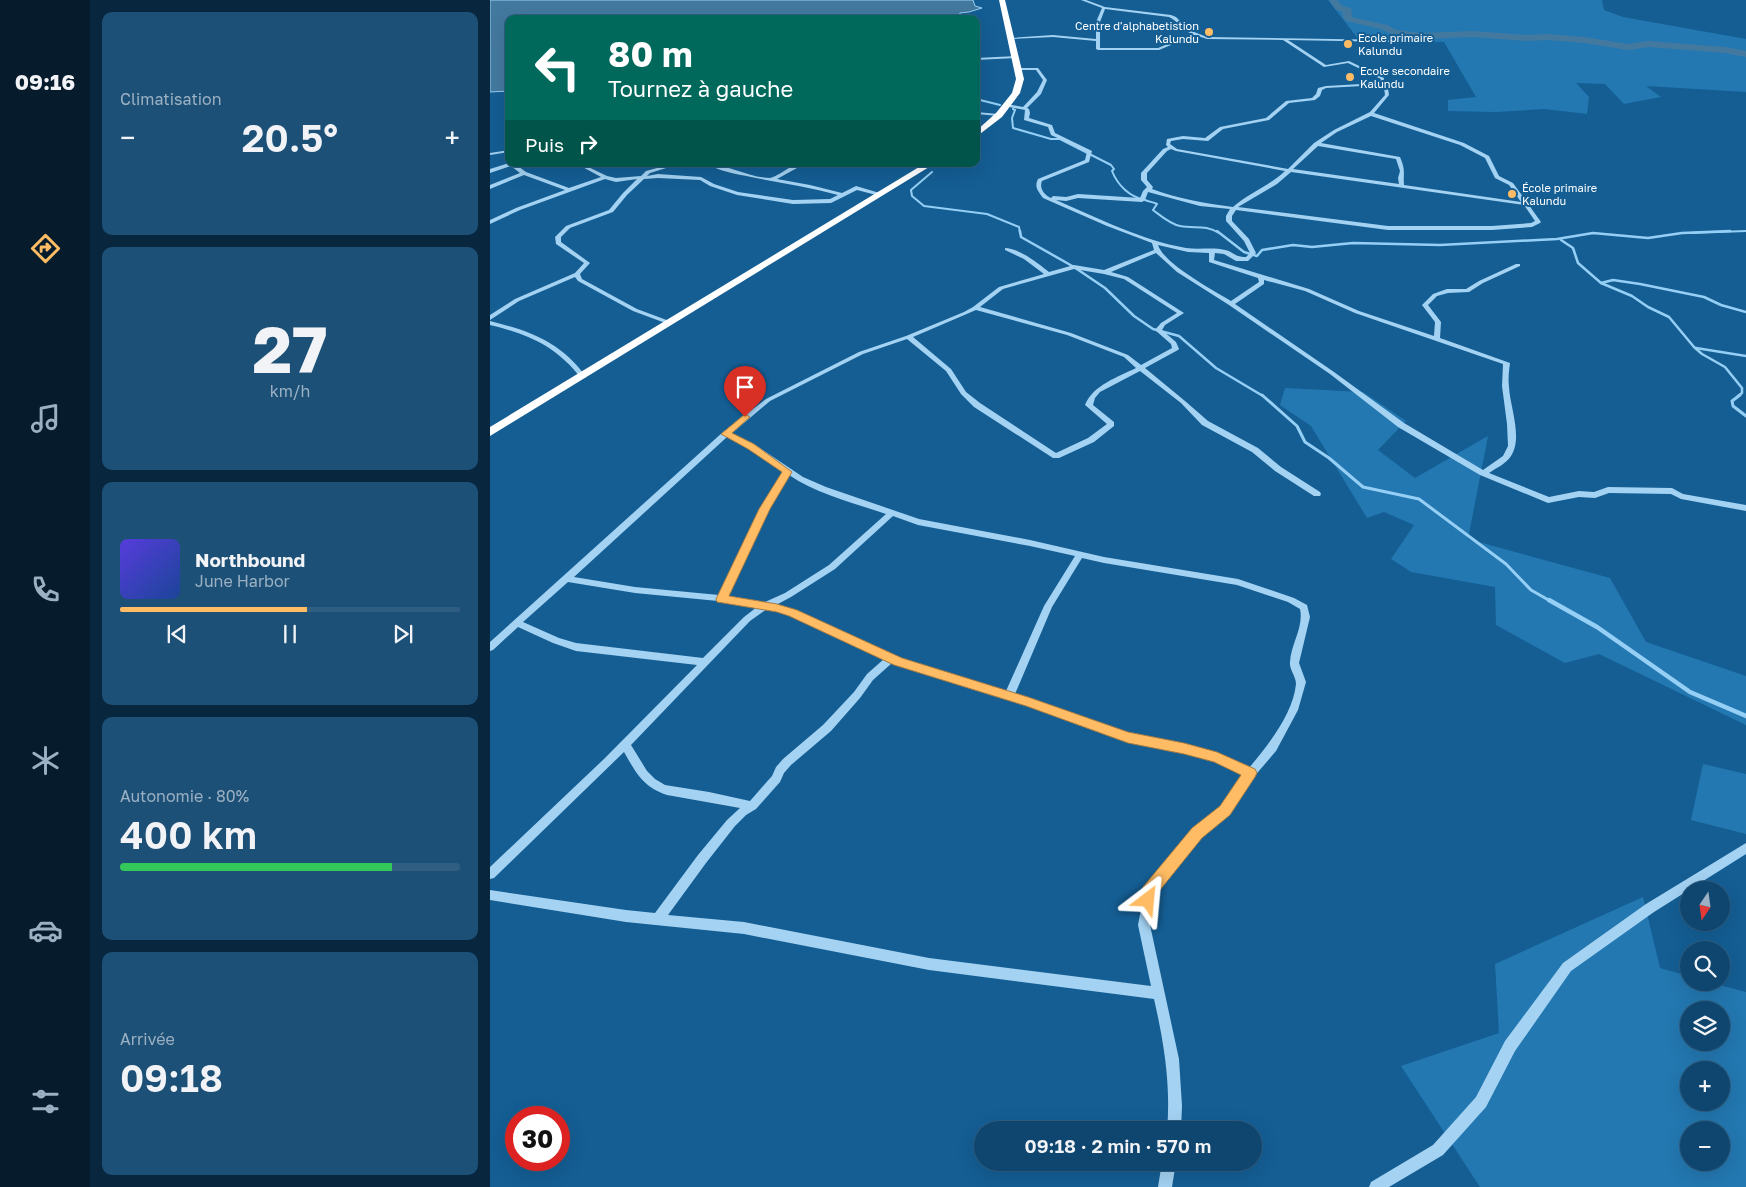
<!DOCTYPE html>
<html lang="fr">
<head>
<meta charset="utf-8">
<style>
	:root { --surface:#0f466f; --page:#1d5077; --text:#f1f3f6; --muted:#9bb1c3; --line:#2f5e82; --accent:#ffbc64 }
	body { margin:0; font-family:"Golos Text",sans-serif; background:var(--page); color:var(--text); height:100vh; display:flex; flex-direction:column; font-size:19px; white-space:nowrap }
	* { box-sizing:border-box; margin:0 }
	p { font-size:16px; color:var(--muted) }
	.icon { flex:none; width:28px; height:28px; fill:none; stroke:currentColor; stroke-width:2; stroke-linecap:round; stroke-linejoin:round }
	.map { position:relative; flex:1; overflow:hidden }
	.drawer { display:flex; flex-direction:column; gap:12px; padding:12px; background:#08263d; width:400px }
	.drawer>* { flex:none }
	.hud { position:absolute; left:15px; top:15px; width:475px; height:152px; border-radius:10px; box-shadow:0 5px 20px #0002,0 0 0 1px var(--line); background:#00695c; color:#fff; overflow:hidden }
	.needle { width:32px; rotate:193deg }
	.buttons { position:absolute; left:1190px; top:881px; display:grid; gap:10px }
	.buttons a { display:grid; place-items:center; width:50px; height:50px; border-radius:50%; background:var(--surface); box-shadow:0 5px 20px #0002,0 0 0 1px var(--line); font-size:25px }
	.speed { position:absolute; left:15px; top:1106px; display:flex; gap:10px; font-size:25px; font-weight:700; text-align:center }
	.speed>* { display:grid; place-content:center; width:65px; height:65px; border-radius:50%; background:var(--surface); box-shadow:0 5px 20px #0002,0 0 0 1px var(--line); line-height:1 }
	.speed .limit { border:8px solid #d22; background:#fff; color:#111 }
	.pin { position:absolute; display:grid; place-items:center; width:42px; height:42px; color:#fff; margin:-51px -21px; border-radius:50% 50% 50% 0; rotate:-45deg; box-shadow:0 0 5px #0007 }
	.pin .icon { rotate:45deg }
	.me { position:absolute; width:55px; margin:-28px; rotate:29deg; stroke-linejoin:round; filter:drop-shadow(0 0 4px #0008) }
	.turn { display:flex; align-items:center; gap:18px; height:105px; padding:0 20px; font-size:22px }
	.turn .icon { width:65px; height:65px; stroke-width:2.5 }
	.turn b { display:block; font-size:35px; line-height:42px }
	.then { display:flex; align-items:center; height:48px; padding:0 20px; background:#0003; gap:10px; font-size:19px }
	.big { font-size:38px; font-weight:600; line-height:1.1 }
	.drawer .card { flex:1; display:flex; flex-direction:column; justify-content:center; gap:8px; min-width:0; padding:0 18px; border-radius:10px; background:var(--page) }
	.drawer .dial { align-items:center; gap:0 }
	.dial b { font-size:65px; line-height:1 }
	.song { display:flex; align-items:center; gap:15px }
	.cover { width:60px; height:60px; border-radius:8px; background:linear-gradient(135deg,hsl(250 70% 55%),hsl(220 70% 35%)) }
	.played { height:5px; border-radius:2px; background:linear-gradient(90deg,var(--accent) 55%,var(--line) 55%) }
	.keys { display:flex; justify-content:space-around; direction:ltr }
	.heat { display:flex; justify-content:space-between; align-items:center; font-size:28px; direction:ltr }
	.charge { height:8px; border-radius:4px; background:linear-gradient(90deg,#34c759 80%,var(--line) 0) }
	.trip { position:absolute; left:484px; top:1121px; width:288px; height:50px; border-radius:25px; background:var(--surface); box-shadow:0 5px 20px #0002,0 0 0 1px var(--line); font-weight:600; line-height:50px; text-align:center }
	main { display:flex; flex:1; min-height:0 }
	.menu { display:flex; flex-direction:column; width:90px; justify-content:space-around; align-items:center; background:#061c2c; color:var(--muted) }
	.menu .icon { width:35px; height:35px }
	.menu .active { color:var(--accent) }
	.menu b { font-size:22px; color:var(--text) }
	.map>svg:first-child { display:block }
	.green { fill:#2378b1; fill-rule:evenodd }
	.water { fill:#44799f; stroke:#96cff5 }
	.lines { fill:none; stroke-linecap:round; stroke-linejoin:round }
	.stream-far3 { stroke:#96cff5; stroke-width:2 }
	.stream-far2 { stroke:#96cff5; stroke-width:2.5 }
	.stream-far1 { stroke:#96cff5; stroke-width:3 }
	.stream { stroke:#96cff5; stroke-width:4.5 }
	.river { fill:#44799f; fill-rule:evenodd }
	.minor { fill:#a4d2f2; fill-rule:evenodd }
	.highway { fill:#fff; fill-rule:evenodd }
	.route { fill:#ffbc64; stroke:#a67a41 }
	.poi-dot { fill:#ffbc64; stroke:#145e94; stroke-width:2 }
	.labels { text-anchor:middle; stroke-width:4; stroke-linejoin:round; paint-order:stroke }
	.far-poi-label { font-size:11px; fill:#fff; stroke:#145e94; text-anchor:start }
</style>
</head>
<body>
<main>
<nav class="menu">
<b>09:16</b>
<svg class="icon active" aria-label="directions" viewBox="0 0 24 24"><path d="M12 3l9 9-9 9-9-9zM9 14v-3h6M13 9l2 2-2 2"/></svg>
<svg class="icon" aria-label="music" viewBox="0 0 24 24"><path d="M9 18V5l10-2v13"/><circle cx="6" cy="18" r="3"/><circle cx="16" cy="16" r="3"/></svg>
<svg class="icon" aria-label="phone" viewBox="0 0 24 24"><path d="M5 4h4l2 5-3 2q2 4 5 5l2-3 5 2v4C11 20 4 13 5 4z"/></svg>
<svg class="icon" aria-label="climate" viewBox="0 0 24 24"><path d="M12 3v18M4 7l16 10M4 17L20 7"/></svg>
<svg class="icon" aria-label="car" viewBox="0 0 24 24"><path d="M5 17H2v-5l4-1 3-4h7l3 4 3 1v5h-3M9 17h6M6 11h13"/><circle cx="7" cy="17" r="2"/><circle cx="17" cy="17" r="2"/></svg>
<svg class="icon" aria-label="filters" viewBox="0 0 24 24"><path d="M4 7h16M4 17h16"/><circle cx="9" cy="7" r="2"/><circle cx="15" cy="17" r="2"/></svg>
</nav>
<section class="drawer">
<div class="card"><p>Climatisation</p>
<div class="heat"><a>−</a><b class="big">20.5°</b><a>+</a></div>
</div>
<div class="card dial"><b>27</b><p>km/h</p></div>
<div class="card">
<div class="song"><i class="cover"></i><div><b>Northbound</b><p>June Harbor</p></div></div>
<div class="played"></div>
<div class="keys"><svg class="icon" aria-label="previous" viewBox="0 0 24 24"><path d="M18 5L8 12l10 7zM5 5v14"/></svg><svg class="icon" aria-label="pause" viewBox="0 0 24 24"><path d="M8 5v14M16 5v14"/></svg><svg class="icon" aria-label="next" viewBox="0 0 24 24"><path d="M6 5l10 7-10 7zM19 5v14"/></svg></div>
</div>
<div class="card"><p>Autonomie · 80%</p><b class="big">400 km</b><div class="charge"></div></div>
<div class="card"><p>Arrivée</p><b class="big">09:18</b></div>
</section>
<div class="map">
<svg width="1256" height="1187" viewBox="0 0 1256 1187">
	<rect width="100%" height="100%" fill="#145e94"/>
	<g class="green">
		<path d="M838,0h274l2,10 19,7 123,22v53l-100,-6 15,11 -37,7 -19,-20 -29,-1 13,14 -2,17 -43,-5 -48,3 -48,-1v-11l28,-3 -32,-55 -85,-2z"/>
		<path d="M795,388l78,4 43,29 -28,29 37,28 73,-42 -20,103 142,39 36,64 100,34v49l-147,-71 -34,9 -69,-38 -1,-38 -84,-15 -20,-13 23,-34 -30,-13 -17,6 -56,-92 -31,-21z"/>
		<path d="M1213,764l43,10v60l-55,-14z"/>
		<path d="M1153,897l17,71 29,8v6l23,1 34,9v195h-266l-79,-121 98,-33 -4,-69zM1199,1010h32v32h-32zM1199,1070h32v32h-32zM1199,1130h32v32h-32z"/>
	</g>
	<path class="water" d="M0,0h483l2,6 7,2 -13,4 -9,1 -2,6h-449v72l-19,1z"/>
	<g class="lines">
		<g class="stream-far3">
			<path d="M486,99l24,6"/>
			<path d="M523,109l2,1 -3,8 1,10 38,11h9l51,26 3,4 -2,2c6,15 18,26 33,29 5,2 8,2 12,4l-4,6c8,6 17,14 27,16 15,3 25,-2 39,7"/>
			<path d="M442,172l-21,18 1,6 12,10 63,8 32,13 1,6"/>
			<path d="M1200,233l56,-2"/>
		</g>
		<g class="stream-far2">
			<path d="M530,231l1,6 53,30 31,21 29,28 19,13 26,7 37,32 47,28"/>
			<path d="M727,231l27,21 13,4 5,-6 31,-5 19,2 41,-4 87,2 117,-6 36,-6 55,5 34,-5 48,-2"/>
			<path d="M1071,240l12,8 5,15 23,20 31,13 16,11 21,10 25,30 8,7 23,13 17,21v5l-4,3"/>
			<path d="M1111,283l12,-3 27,4 64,13 17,8 25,7"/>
			<path d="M1206,348l50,8"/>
		</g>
		<g class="stream-far1">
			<path d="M772,395l35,31 8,16 24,16 34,29 56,12 87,65 25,26 21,12"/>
			<path d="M1250,395l-8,6 1,5 13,10"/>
		</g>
		<path class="stream" d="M1059,600l48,27 93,65 56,24"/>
		<path class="river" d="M839,0h8l5,6 9,2 1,9 35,8 9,5 25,3 52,-2 53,4 21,-1 37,3 44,7 21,-3 76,6 21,4v6l-21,-4 -76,-6 -21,3 -44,-7 -37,-3 -21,1 -53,-4 -52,2 -30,-5 -10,-5 -35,-8 -4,-5 1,-4 -7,-2z"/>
		<g class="minor">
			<path d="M591,0h5l19,7 66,8 5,2 13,13 18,7 186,3 -1,2 -104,-2 38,25 23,-4 35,17 -1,6 5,4 1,7 -15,18 90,30 25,13 10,20 14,7 28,39 -1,1 -8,4 -40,3h-104l-152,-20 -4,6v5l17,18 7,14 -8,8h-12l-12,-7 -9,-1 -1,7 95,29 50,22 75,25 1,-14 -13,-17 11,-11 14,-5h19l13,-8 37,-17h4v2l-37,17 -14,9 -21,1 -11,3 -9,9 13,17 -1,16 70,25c-1,8 -2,15 -1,24 1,20 14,51 2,69 -5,8 -15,12 -22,17l60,24 30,-6 15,1 14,-5 64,1 11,6 63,11v6l-65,-12 -10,-5 -62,-1 -14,5 -16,-1 -31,6 -68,-28 -82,-48 -68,-53 -101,-69 -52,-33 -21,-19 -45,19 17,5 56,36 -19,12 -3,5 14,12 3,7 -1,1 -33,18 40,33 23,20 50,27 23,19 39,25 1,2 -1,2h-6l-39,-25 -23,-19 -50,-27 -21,-22 -41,-32 -40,21 -5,6 -2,7 21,17v4l-20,16 -35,16h-6l-79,-51 -13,-13 -15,-23 -39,-32 -44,15 -93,47 -39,33 23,10 49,33 23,10 93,32 111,21 74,17 134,22 56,19 13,7 3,12 -11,46 7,19 -8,28 -22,41 -29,34 -18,28 -28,23 -47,58 -4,31 29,134 3,47 -1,24h-14c4,-45 -3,-87 -13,-131l-225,-29 -185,-36 -118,-12 -136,-22v-10l136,20 29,3 43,-58 29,-35 13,-12 -73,-13c-24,-8 -31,-22 -43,-43l-130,126 -4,1v-12l115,-109 92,-93 -121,-14 -23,-8 -35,-16 -25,23 -3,1v-9l233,-210 43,-33 93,-47 47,-16 58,-24 9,-5 26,-20 45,-13 -20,-15 -19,-9v-2c14,0 34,16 44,24l25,-7 30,5 50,-20 -2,-7 -45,-17 -64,-28c-5,-7 -9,-11 -5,-19l47,-19 2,-8 -36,-17 -3,-8 -24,-7 1,-10 -21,-4 2,-2 17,3 14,-15 6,-12 -7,-10h-19l-1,-2h22l9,12 -6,14 -14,14 2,1 1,4 -1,5 23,7 3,8 37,18 -3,11 -47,19c-3,7 2,14 9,17l2,-2 13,1 12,-3 62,4 3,-7 4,-4 -6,-7v-7l22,-24 5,-2 -2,-2 1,-6 16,-3 22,2 15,-11 46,-9 20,-17 26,-3 4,-4 2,-6 8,-2 53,-3 2,-4 -33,-16 -24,4 -41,-27 -76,-1 -12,-4 -36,15h-61l-2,-1v-8l-43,-4 -42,2 -2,-1 44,-3 43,4v-17l6,-14zM615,9l64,8c9,4 13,13 23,17l-34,14h-58v-26zM890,85l4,3 1,7 -15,17 -36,18 -20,13 -26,26 -111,-20 -7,-5 1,-3 12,-2 25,2 15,-12 46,-9 20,-17 26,-3 5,-4 2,-6 4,-2zM881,116l89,29 25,13 10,20 14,7 12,17 -117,-17c-1,-13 2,-14 -4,-28l-79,-14 16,-11zM828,146l78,13 4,12 -2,7 1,6 -106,-15zM681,149l5,2 109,20c-16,15 -36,22 -52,36 -29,-4 -54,-8 -81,-18l1,-2 -6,-7v-7l20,-22zM801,172l233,33 11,16 -4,2 -39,3h-104l-150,-19 39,-23zM658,192l52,14 30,3 -4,7v5l18,20 6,12 -4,4c-12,0 -12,-5 -21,-7 -12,-3 -26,0 -39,-2 -45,-8 -88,-30 -130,-48l10,1 12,-3 64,4 3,-2zM668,245l30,7 21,1v9l49,16 1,4 -28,19c-18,-11 -67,-37 -73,-56zM584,269l30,5 20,5 53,34 -16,10 -6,7 16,14 1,4 -31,17 -13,-10 -57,-22 -91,-26 23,-18zM774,280l41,11 50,22 148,51 -1,22 5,38 1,22 -5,10 -20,14 -79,-47 -70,-51 -99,-68 29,-20zM486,310l91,25 57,22 12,11c-18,9 -43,17 -51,37l22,19 -19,14 -32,15 -76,-50 -14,-11 -15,-23 -38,-32zM237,437l21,11 36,23 -24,38 -41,86 -84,-8 -61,-10zM299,475c28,19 65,28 97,39l-57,51 -44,28 -20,9 -38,-6 41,-87zM403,516l25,9 112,21 45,10 -31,50 -38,85 -104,-32 -106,-48 -20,-6 15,-8 44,-28zM592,558l22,5 133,22 51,17 12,7c4,18 -9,35 -10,53 -1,7 6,14 6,22 -3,30 -28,61 -47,84l-32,-15 -33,-9 -56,-10 -113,-40 37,-87zM78,582l67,11 83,8 39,6 -13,10 -41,41 -127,-15 -17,-5 -36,-16zM277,609l23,7 94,43 -17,15 -13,18 -31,33 -40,34 -7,8 -4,9 -22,25 -41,-9 -44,-7 -10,-6 -8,-8 -16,-26 119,-124zM402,663l134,42 102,37 56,10 31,9 28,14 -22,32 -28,23 -48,58 -7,37 13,61 -222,-28 -185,-36 -76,-7 38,-52 29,-37 11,-11 10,-6 24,-27 4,-9 7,-8 40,-34 29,-33 13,-18z"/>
			<path d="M527,56l-1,2 -40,2v-2z"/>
			<path d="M486,112l23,2 2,1 -2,1 -23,-2z"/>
			<path d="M19,150v2l-19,3v-2z"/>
			<path d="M19,163l6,1 11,8 43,16 32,-11 -24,-13h5l25,12 9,2 25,-2 5,-5 26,-7h7l-29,9 -3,3 11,-2 43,3 13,7 24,8 55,8 37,-1 8,-4c-29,-8 -58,-12 -87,-18 -15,-3 -32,-6 -44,-13 17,-1 43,14 63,14 6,-1 15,-8 21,-11l-4,-3h5l5,2v2l-20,11 33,6 32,8 14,-7 27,8 -3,2 -23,-6 -26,13 -38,1 -56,-9 -27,-9 -10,-6 -42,-2 -14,1 -17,16 -14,17 -43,16 -9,9v5l29,21 -10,11 2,5 55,30 35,13v2h-4l-35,-13 -55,-30 -3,-4 -56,24 -29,19v-5l25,-16 60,-26 9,-10 -28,-19 -1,-7 11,-11 43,-16 14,-17 14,-14 -21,3 -11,-3 -85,31 -30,14v-4l26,-12 49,-18 -41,-15 -34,14v-4l30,-12 -9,-7 -21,7v-4z"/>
			<path d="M0,321c40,10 71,21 96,56l-1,1h-4c-25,-32 -53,-44 -91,-53z"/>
			<path d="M1256,843v11l-92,58 -83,59 -56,80 -29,56 -43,48 -54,32h-20l2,-5 62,-37 43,-48 29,-56 58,-78 83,-59z"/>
			<path d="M672,1162h14l-4,25h-14z"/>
		</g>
		<g class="highway">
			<path d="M509,0h6l19,79 -4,14 -18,24 -26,20v-6l20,-18 16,-20 4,-14z"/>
			<path d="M434,164h10l-444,272v-9z"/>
		</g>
	</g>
	<path class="route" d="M255,414l5,3 -18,16 22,11 38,28 -22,37 -41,87 48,8 20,6 105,48 126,39 100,35 56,11 33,9 38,17 2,4 -2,4 -25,38 -28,23 -46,57 -3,10 -5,2 -6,-2 -2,-5 3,-13 49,-59 28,-22 21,-31 -27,-13 -30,-8 -56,-11 -102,-37 -132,-41 -105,-49 -12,-4 -60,-10 -1,-3 43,-90 23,-37 -34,-23 -27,-15z"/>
	<g class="poi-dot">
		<circle cx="719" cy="32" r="5"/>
		<circle cx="858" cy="44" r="5"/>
		<circle cx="860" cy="77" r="5"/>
		<circle cx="1022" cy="194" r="5"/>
	</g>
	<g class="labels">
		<g class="far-poi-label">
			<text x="709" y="30" text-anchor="end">Centre d'alphabetistion<tspan x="709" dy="13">Kalundu</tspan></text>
			<text x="868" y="42">Ecole primaire<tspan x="868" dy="13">Kalundu</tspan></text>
			<text x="870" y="75">Ecole secondaire<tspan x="870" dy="13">Kalundu</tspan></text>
			<text x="1032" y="192">École primaire<tspan x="1032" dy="13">Kalundu</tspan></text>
		</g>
	</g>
</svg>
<div class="buttons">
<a><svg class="needle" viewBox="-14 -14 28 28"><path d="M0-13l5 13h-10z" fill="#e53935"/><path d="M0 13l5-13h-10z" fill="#9bb1c3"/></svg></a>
<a><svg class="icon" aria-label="search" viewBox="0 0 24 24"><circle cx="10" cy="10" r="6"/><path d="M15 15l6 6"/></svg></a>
<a><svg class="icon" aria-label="layers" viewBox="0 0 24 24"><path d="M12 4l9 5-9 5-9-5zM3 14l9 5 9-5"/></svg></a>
<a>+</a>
<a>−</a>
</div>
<div class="speed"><div class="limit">30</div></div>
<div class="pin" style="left:255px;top:417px;background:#d93025"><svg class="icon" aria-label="arrive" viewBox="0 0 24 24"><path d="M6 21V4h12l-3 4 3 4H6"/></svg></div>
<svg class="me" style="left:658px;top:900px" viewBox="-20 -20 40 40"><path d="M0-17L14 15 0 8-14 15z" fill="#ffbc64" stroke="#fff" stroke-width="4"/></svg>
<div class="trip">09:18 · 2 min · 570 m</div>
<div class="hud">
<div class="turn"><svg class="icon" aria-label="left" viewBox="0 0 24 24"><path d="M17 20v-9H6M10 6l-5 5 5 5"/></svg><div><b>80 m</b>Tournez à gauche</div></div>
<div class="then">Puis<svg class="icon" aria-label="right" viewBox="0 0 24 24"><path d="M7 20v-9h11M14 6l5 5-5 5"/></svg></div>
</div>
</div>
</main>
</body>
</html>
